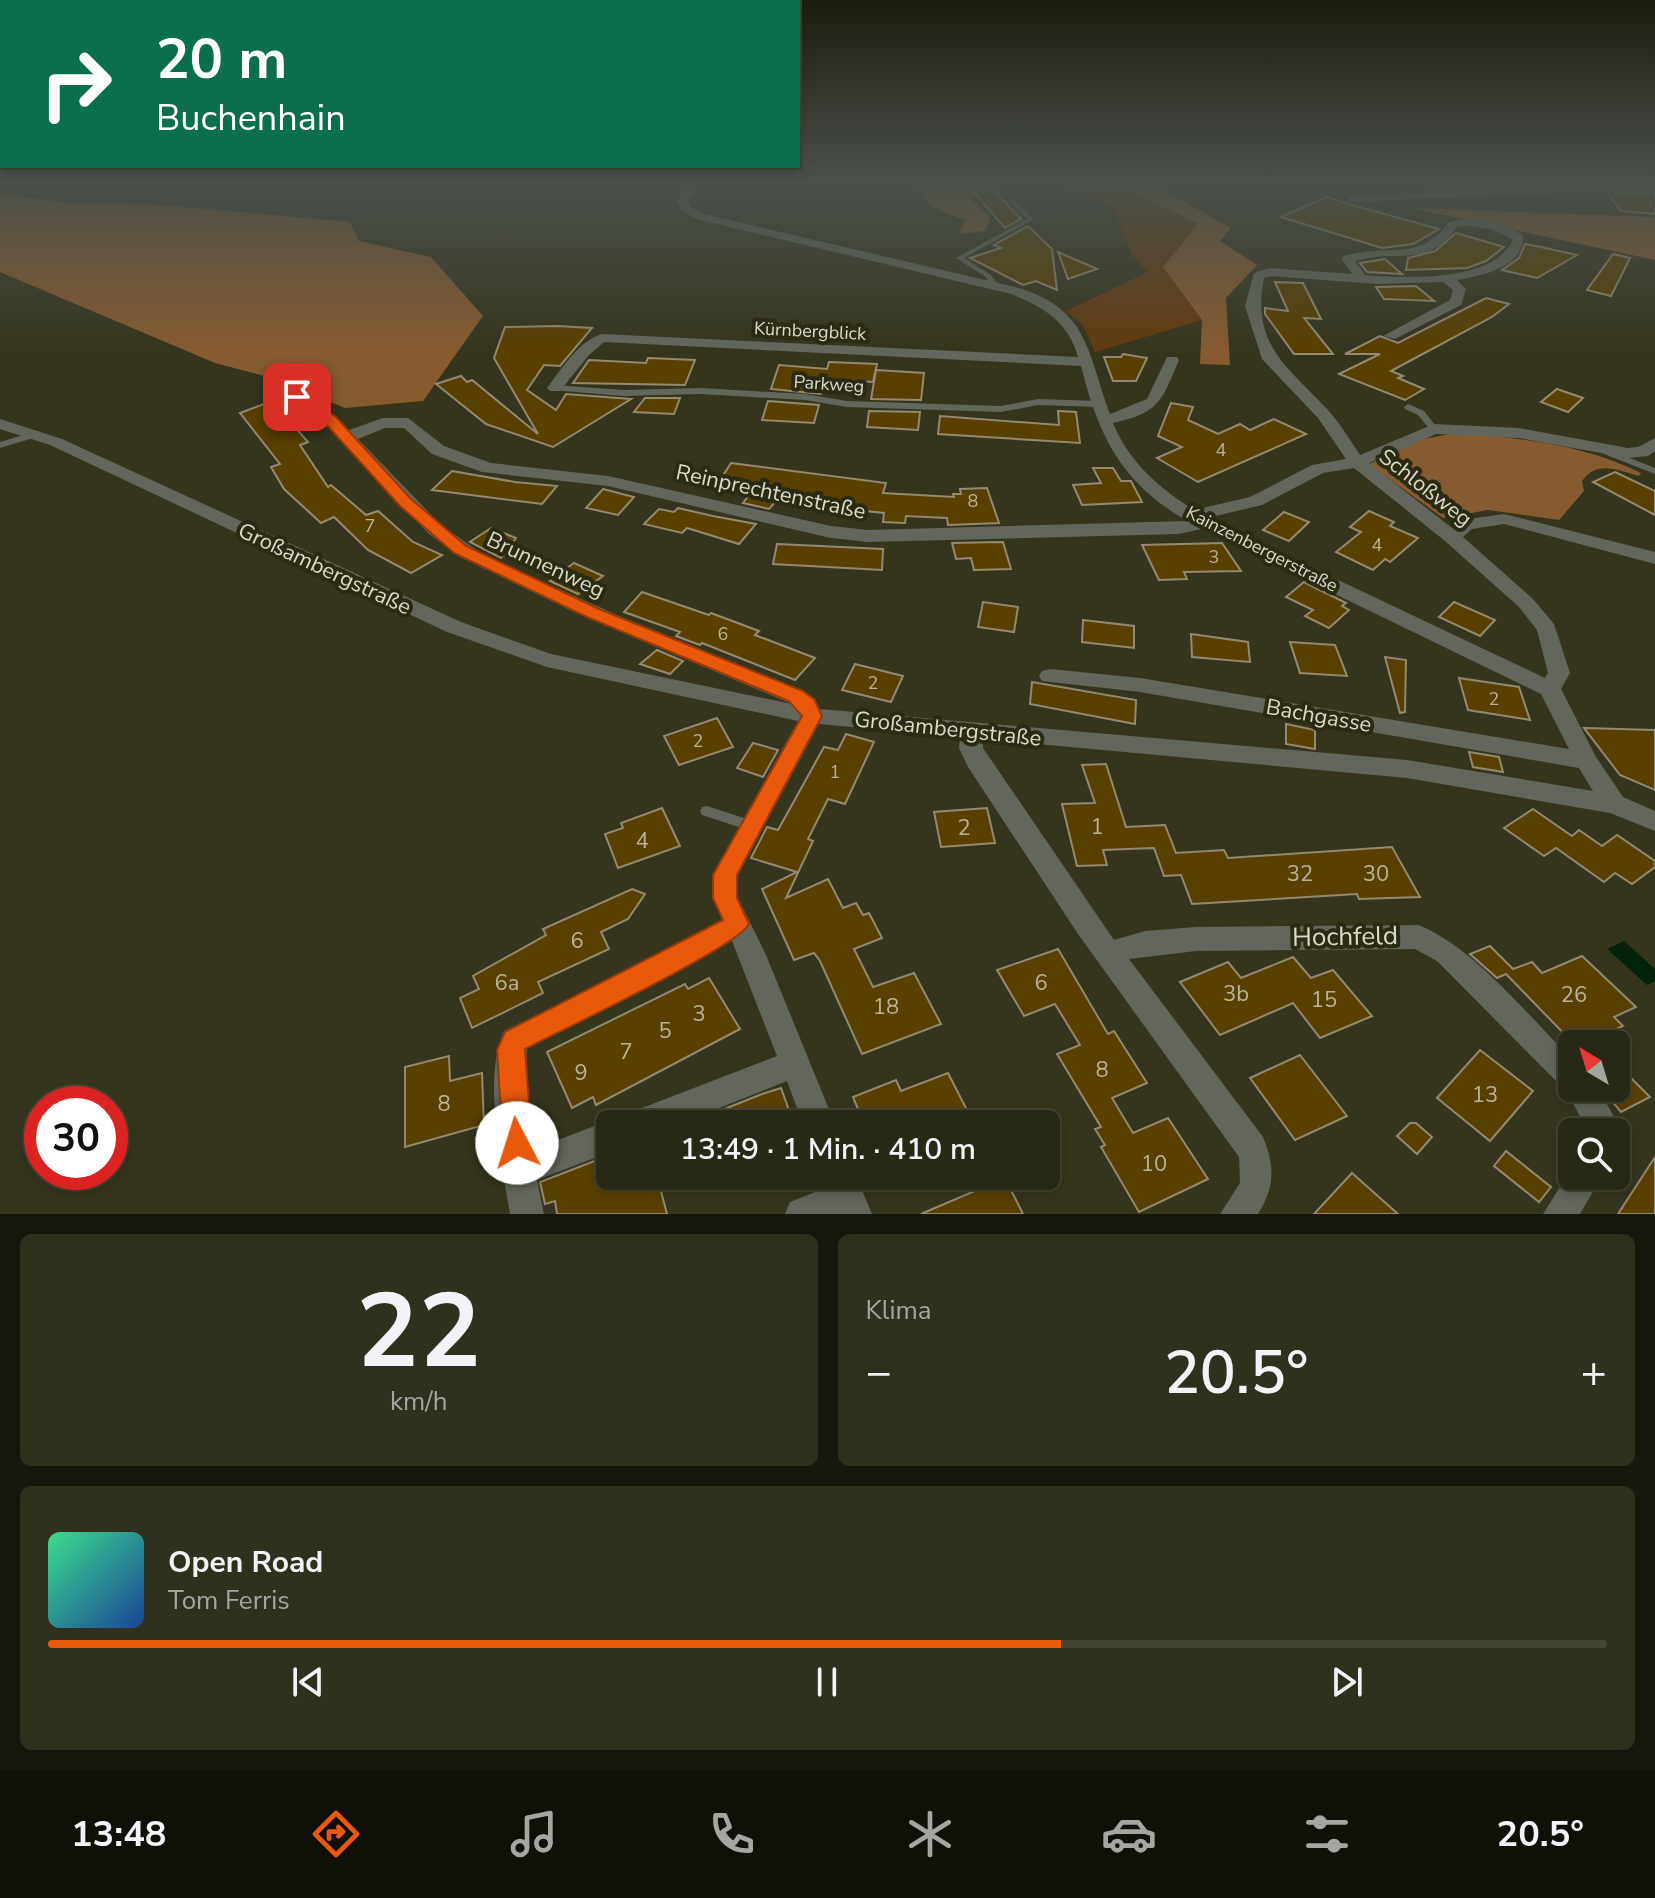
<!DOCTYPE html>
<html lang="de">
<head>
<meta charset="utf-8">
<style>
	:root { --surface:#282816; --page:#30301f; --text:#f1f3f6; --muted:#a5a6a1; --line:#444435; --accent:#ea580c }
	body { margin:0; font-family:"Nunito Sans",sans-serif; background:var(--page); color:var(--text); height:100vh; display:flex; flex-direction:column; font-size:30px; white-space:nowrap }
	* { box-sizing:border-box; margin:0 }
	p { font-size:26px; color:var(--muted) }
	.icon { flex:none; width:44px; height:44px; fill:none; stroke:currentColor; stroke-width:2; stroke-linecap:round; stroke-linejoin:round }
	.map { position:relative; height:1214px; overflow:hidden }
	.panel { display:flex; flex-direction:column; gap:20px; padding:20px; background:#16160c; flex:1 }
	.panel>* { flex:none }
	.banner { position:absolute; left:0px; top:0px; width:800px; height:168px; box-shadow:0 4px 12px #0003,0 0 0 2px var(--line); background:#0b6e4f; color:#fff; overflow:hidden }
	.needle { width:52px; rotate:322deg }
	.buttons { position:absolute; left:1558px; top:1030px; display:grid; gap:16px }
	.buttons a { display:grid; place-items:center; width:72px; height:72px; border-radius:12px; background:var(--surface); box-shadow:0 4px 12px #0003,0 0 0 2px var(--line); font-size:40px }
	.speed { position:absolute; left:24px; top:1086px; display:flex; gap:16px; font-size:40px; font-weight:700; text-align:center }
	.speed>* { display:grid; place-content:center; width:104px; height:104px; border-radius:50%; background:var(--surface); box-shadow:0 4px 12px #0003,0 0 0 2px var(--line); line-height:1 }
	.speed .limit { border:12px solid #d22; background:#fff; color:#111 }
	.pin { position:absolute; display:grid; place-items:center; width:68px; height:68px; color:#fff; margin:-34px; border-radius:16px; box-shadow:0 4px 12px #0006 }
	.me { position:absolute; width:88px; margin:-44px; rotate:355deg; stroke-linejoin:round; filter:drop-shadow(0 0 6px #0008) }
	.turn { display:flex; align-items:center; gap:28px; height:168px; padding:0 24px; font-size:36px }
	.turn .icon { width:104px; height:104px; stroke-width:2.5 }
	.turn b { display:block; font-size:56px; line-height:68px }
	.big { font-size:60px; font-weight:600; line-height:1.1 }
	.panel .widget { flex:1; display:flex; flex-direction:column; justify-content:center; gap:12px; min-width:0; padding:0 28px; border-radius:12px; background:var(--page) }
	.panel .dial { align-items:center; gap:0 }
	.dial b { font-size:104px; line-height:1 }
	.song { display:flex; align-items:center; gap:24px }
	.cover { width:96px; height:96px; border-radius:12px; background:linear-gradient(135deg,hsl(150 70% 55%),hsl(220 70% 35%)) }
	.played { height:8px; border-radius:4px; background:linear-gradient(90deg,var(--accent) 65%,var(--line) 65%) }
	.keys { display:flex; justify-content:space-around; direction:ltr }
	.heat { display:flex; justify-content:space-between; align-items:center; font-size:44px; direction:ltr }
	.panel .tiles { flex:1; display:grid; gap:20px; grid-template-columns:1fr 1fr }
	.widget:last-child { grid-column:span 2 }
	.trip { position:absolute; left:596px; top:1110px; width:464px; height:80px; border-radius:12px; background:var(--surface); box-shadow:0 4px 12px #0003,0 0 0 2px var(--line); font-weight:600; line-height:80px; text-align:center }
	.tab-bar { display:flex; height:128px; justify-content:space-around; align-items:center; background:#101009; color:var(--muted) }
	.tab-bar .icon { width:56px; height:56px }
	.tab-bar .current { color:var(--accent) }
	.tab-bar b { font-size:36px; color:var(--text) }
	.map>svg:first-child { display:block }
	.green { fill:#623b0e }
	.forest { fill:#865b30 }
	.water { fill:#002208 }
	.building { fill:#584000; stroke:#948971; stroke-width:2 }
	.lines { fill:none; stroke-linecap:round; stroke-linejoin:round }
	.service { fill:#62665c; fill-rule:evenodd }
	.minor { fill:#62665c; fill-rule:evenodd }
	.route { fill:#ea580c; stroke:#983908; stroke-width:2 }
	.labels { text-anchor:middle; stroke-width:8; stroke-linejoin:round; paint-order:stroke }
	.far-street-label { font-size:18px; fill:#d9d9cc; stroke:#2b2b14 }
	.number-label { font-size:18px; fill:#b9b399 }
	.street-label { font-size:22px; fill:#d9d9cc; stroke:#2b2b14 }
	.near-number-label { font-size:22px; fill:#b9b399 }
	.near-street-label { font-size:26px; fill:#d9d9cc; stroke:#2b2b14 }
</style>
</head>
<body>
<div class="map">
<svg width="1655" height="1214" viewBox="0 0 1655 1214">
	<rect width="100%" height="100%" fill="#35351e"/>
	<path class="green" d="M1064,181l55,4 79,40 -34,42 38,53 -107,32 -12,-27 -17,-14 82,-39 -16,-17 -19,-47 -48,-23z"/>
	<g class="forest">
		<path d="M917,181h59l-2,8 8,6 -12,3 21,20 -6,13 -26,3 6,-14c-19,-7 -47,-15 -48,-39z"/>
		<path d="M1102,181h45l84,47 -11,13 37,24 -31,33 4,67 -30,-1 2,-44 -39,-53 35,-43 -79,-39z"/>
		<path d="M0,193l66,10 95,2 189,17 9,19 72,16 52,59 -60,85 -78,7 -73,-30 -57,-15 -215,-91z"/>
		<path d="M1411,208l244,9v43z"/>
		<path d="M1456,433c64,5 127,11 185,40l-2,3c-22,-6 -42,-16 -57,5l2,10 -25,29 -71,-10 -45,8 -74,-54 54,-25z"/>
	</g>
	<path class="water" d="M1624,941l31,28v12l-8,4 -40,-36z"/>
	<g class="building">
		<path d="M985,181l36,38 -16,9 -33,-38z"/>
		<path d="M1655,193v21l-34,-3 -13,-17z"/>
		<path d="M1327,197l25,8 87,24 -26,15 -31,4 -101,-31z"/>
		<path d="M1028,226l24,23 5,41 -21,-9 -13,4 -53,-27 31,-10 -7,-3z"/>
		<path d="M1456,233l48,14 -18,14 -19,7 -61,2 2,-12 27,-7z"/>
		<path d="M1525,244l16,3 36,8 -40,23 -35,-8 17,-12z"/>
		<path d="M1058,252l39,17 -29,10z"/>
		<path d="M1613,254l17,4 -19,38 -24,-6z"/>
		<path d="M1385,259l17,15 -35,-2 -7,-9z"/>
		<path d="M1275,282l28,1 18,36 -17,-1 29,36h-39l-29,-40v-6l23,3z"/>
		<path d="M1416,286l18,15 -50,-2 -8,-12z"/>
		<path d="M1486,298l23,6 -17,13 -101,54 12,5 -5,2 26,11 -19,11 -66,-26 41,-20h-35l35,-18 18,7z"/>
		<path d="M558,326l34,2 -32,38 -16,-1 -17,25 29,20 10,-16 65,5 -78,48 -67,-23 -50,-40 25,-8 6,6 5,-2 66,54 -44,-76 11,-31z"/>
		<path d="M1123,354l24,4 -11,23h-23l-9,-24h17z"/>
		<path d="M648,358l47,2 -10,25 -112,-2 16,-23 57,3z"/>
		<path d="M829,362l48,2 -4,18 -48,-3 -4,15 -50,-5 8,-24 48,4z"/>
		<path d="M876,370l48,3 -3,27 -50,-1z"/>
		<path d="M1557,389l26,9 -15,14 -27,-10z"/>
		<path d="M645,398h35l-6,16 -40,-2z"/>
		<path d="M272,401l36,41 -8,3 28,42 3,-2 35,30 12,-4 35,31 29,13 -31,18 -43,-23 -34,-33 -13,6 -37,-34 -13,-22 9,-3 -40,-51z"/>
		<path d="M768,401l51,4 -5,18 -52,-3z"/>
		<path d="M1171,403l22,4 -5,13 30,14 22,-10 10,6 24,-11 32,15 -108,48 -41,-24 25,-11 -24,-11z"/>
		<path d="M869,411l51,1 -2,18 -51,-3z"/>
		<path d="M1058,411l18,1 4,31 -142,-9 2,-18 119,9z"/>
		<path d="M731,463l155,20 -3,10 71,4 -1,-3h8l-1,-5 27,-1 12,35 -51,2 -1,-7 -41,-2 -1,7 -22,-1 1,-9 -48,-5 1,-5 -52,-7 1,-6 -17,19 -26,-6 11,-15 -35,-6z"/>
		<path d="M1093,468h20l8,13h10l11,21 -60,3 -9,-20 28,-2z"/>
		<path d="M452,471l63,11 42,4 -15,18 -110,-14z"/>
		<path d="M1615,472l40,19v24l-62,-33z"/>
		<path d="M603,489l31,8 -16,18 -32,-7z"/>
		<path d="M678,508l35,8 43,8 -17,20 -52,-16 -5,5 -38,-9 15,-15 15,3z"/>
		<path d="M1369,511l25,11 -4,4 28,12 -28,24 -5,-3 -12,11 -37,-18 25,-20 -11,-5z"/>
		<path d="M1284,512l25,10 -20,19 -26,-11z"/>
		<path d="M491,528l25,10 -15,20 -31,-16z"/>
		<path d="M1003,542l8,27 -37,1 -3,-12 -15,1 -4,-16z"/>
		<path d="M1222,543l19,28 -57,1 3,7 -28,1 -17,-35z"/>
		<path d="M777,544l106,5 -1,21 -109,-6z"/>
		<path d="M574,563l29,13 -25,18 -28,-13z"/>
		<path d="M1304,582l42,21 -4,3 7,4 -20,18 -24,-12 8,-6 -27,-13z"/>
		<path d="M642,592l67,23 2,-2 48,18 -4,4 60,23 -20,22 -93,-37 -2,2 -24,-9 4,-4 -56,-20z"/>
		<path d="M983,602l35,5 -4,25 -36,-5z"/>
		<path d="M1454,602l41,18 -15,16 -41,-19z"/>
		<path d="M1083,620l51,6v22l-52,-6z"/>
		<path d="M1191,634l57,8 2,20 -58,-5z"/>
		<path d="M1290,642l45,3 12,31 -47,-3z"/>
		<path d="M657,650l26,11 -13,13 -30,-10z"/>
		<path d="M1385,657l21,3 -1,52 -5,1z"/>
		<path d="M855,664l48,12 -12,26 -49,-12z"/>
		<path d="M1459,678l60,9 11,33 -62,-10z"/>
		<path d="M1032,682l104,18 -1,24 -105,-20z"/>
		<path d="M717,718l16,29 -54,18 -15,-29z"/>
		<path d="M1286,724l29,6v19l-29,-5z"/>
		<path d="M1584,728l71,2v60l-35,-15z"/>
		<path d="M846,734l28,8 -29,62 -17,-5 -20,40 5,2 -27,57 42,-19 15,29 13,-5 7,12 6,-2 13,25 -28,11 19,38 41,-14 27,51 -79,30 -42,-93 -6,-8 -20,7 -32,-71 35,-17 -46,-14 16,-31 11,3 46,-83 14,3z"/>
		<path d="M753,743l25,7 -15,27 -26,-9z"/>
		<path d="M1469,752l30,5 4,15 -30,-5z"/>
		<path d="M1106,764l20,63 39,-2 11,28 48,-3 4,8 164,-11 28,50 -61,2 -2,-5 -165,10 -11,-29 -17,1 -10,-28 -51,2 4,15 -30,1 -15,-62 33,-1 -13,-38z"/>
		<path d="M662,808l18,38 -62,22 -13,-34 18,-6 -2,-5z"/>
		<path d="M987,808l8,35 -54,4 -7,-35z"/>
		<path d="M1533,809l39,27 7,-6 23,16 15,-11 38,26v6l-23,17 -17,-11 -11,9 -48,-34 -12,8 -40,-28z"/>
		<path d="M632,889l13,5 -17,25 -27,13 8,17 -71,33 5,11 -71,35 -12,-30 19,-9 -6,-13 73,-41 -3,-6z"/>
		<path d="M1490,946l23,23 19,-7 10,11 40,-17 54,51 -22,10 9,9 -40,18h-9l-68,-70 -9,4 -27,-24z"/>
		<path d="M1058,949l50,85 6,-3 33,52 -35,15 21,35 35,-15 40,61 -69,33 -38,-65 4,-2 -10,-16 6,-2 -44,-73 23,-9 -25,-41 -31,12 -27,-46z"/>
		<path d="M1293,957l18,21 22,-8 39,46 -52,22 -27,-35 -73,32 -40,-53 48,-20 13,16z"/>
		<path d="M709,978l31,51 -144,76 -3,-8 -21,11 -25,-56 138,-68 3,5z"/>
		<path d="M1480,1050l53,41 -43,50 -53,-43z"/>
		<path d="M1300,1055l47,61 -52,24 -45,-62z"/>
		<path d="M449,1056l1,25 32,-8 2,52 -79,22v-80z"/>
		<path d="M1616,1063l34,34 -29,15 -20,-24h15z"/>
		<path d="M948,1073l23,45 -14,6h-93l-11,-27 43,-17 5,11z"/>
		<path d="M781,1088l13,36h-107l75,-30z"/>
		<path d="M1410,1123h6l16,14 -15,17 -20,-18z"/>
		<path d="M1506,1151l45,36 -12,15 -45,-36z"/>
		<path d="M610,1155v21h47l10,38h-110l-2,-13 -10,3 -5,-22z"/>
		<path d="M1655,1157v57h-37z"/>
		<path d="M1352,1173l46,41h-84z"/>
		<path d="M1005,1178l18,36h-102z"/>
	</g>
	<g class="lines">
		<g class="service">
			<path d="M1011,201h4l18,17v2l-69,38 27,17 8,11 -4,2h-3l-6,-11 -30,-19 71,-39 -16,-16z"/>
			<path d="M555,385l68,5 77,-2 105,6 42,7 154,5 37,-7 62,2 4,3 -4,3 -62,-2 -37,7 -154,-5 -42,-7 -105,-6 -77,2 -71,-6v-4z"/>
			<path d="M1408,404l16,7 14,18 -1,2h-6l-13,-16 -13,-6 -1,-2z"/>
			<path d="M37,431l3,1v4l-40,12v-6z"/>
			<path d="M1607,449l48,19v6l-51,-20 -2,-2z"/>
			<path d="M707,806l49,16 2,4 -2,4 -5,1 -49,-16 -2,-4 2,-4z"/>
		</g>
		<g class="minor">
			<path d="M691,181h10l-13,20 3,6 13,7 311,73c74,21 72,65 95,127l37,-15 20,-42h10l2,3c-17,40 -19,53 -66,63 16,39 46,65 81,87l56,-13 62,-32 34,-6 -28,-41 -56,-59 -17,-53 9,-33 15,-5 83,6 -10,-15 2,-3c43,-13 75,7 105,-34 24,-6 55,-2 74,14 2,31 -42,40 -66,44l9,9 -5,16 -66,34 -12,-3 67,-36 3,-10 -10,-8 -66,2 -107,-8 -6,2c-13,67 23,88 63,131 13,14 23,31 33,46l74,-31 85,4 109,20 10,-1 17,-9v13l-7,5 -20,2 -109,-20 -83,-4 -67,29 83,65 9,-8 43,-6 151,38v12l-151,-40 -32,5 -9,8 70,62 21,25 16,49 -9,16 35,68 27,40 32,14v20l-45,-18 -203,-35 -424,-39v9l131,192 31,-9 51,-4 222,-2c54,20 112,93 154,134v29h26l15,27 3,17h-32l-2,-12 -15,-28 -130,-131 -22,-12 -219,2 -67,8 134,178c12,29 12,50 -5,77h-38l20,-31 -1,-26 -161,-223 -110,-167 -9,-19 1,-11 -141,-13 -81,151v23l28,57 69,169h-32l-16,-43 -108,43h-55l5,-11 148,-57 -45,-115 -205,108 -2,28 7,73 78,-30 9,4h-9v28l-73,28 7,34h-34c-8,-52 -28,-134 -6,-183l186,-92 32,-20 -10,-21v-23l86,-154 -251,-54 -100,-35 -397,-187 -50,-16v-10l62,20 399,183 90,32 241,50 -220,-93 -112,-54 -32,-24 -94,-100 -45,-36 8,-5 5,2 47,36 34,-12h25l36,28 47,17 117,13 223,50 37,4 319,-9c-65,-38 -88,-83 -106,-155l-477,-24 -15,13 -29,36h-10l-3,-3c15,-19 31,-47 55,-54l476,23c-10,-36 -35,-50 -67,-63l-315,-75 -14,-8 -6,-10zM1469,226l25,4 19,10c-20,43 -108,38 -148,35l-10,-14c41,-13 72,9 102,-34zM385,428h19l28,26 50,18 126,14 223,52 37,4 311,-8 22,-5 340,165 28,55 -429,-71 -90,-9 -8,2 -3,5 3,5 98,11 439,76 14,23 -186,-31 -587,-51 -5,-10 -11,-8 -187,-76 -132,-59 -44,-31 -83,-86zM1354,468l91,73 74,66 18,23 11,43 -3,5 -338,-160 55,-13 61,-32z"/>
			<path d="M1609,182h46v6l-302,14 -6,-3 6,-3z"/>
			<path d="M1572,1168v8h30l-22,38h-37z"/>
			<path d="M824,1176h32l16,38h-87l5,-12 38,-15z"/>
		</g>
	</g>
	<linearGradient id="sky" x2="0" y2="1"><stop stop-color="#1d1d10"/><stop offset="0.52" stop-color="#4b514c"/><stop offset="1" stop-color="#4b514c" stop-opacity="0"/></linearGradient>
	<rect width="1655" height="351" fill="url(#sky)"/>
	<path class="route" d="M292,394h10l34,23 75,82 55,47 133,63 204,82 11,8 8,17 -85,159v23l12,26c-11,23 -189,107 -224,125l7,94 -4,10 -11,4 -10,-4 -4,-10 -6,-93 8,-18 218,-112 -10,-22v-23l89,-159 -13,-15 -202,-84 -133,-64 -54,-47 -75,-83 -33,-23z"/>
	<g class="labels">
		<g class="far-street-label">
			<text transform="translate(810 331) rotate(3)" y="6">Kürnbergblick</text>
			<text transform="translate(829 384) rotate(4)" y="6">Parkweg</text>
			<text transform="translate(1262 549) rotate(27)" y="6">Kainzenbergerstraße</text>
		</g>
		<g class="number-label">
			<text x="1221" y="456">4</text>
			<text x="973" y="507">8</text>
			<text x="370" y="532">7</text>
			<text x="1377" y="551">4</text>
			<text x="1214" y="563">3</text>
			<text x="723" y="640">6</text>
			<text x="873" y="689">2</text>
			<text x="1494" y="705">2</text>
			<text x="698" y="747">2</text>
			<text x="835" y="778">1</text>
		</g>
		<g class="street-label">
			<text transform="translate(1426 487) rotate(38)" y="8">Schloßweg</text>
			<text transform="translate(771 491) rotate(12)" y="8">Reinprechtenstraße</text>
			<text transform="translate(546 564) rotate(25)" y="8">Brunnenweg</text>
			<text transform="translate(325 568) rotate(25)" y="8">Großambergstraße</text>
			<text transform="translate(1319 715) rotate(10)" y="8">Bachgasse</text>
			<text transform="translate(948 728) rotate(6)" y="8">Großambergstraße</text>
		</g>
		<g class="near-number-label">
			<text x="1097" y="834">1</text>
			<text x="964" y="835">2</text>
			<text x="642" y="848">4</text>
			<text x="1300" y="881">32</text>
			<text x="1376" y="881">30</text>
			<text x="577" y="948">6</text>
			<text x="507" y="990">6a</text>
			<text x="1041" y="990">6</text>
			<text x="1236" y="1001">3b</text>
			<text x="1574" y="1002">26</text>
			<text x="1324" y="1007">15</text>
			<text x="886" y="1014">18</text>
			<text x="699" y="1021">3</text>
			<text x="665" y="1038">5</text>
			<text x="626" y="1059">7</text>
			<text x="1102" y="1077">8</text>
			<text x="581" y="1080">9</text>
			<text x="1485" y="1102">13</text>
			<text x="444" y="1111">8</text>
			<text x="1154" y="1171">10</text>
		</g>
		<g class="near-street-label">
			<text transform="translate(1345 936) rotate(-1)" y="9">Hochfeld</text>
		</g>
	</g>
</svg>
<div class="buttons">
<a><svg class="needle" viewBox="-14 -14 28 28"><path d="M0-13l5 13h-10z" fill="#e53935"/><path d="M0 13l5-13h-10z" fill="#a5a6a1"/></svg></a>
<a><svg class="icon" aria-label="search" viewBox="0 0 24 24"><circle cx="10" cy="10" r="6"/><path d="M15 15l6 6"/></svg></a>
</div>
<div class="speed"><div class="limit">30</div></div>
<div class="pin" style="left:297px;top:397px;background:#d93025"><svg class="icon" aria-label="arrive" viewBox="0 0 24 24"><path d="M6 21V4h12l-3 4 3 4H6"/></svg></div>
<svg class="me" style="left:517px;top:1143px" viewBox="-20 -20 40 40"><circle r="19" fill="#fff"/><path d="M0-13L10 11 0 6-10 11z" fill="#ea580c"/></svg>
<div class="trip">13:49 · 1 Min. · 410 m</div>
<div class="banner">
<div class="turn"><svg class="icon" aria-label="right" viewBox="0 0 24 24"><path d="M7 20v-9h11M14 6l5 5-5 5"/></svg><div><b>20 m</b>Buchenhain</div></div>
</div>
</div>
<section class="panel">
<div class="tiles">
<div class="widget dial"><b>22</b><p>km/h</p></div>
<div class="widget"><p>Klima</p>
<div class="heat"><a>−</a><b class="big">20.5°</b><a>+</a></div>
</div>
<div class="widget">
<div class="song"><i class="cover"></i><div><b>Open Road</b><p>Tom Ferris</p></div></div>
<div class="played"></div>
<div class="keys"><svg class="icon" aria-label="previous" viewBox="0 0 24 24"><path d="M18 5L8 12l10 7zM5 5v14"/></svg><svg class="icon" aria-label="pause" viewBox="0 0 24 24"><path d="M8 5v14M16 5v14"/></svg><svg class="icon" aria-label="next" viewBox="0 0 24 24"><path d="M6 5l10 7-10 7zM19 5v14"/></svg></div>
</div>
</div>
</section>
<nav class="tab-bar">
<b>13:48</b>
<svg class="icon current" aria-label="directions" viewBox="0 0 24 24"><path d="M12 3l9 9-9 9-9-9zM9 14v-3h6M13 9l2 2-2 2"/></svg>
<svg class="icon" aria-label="music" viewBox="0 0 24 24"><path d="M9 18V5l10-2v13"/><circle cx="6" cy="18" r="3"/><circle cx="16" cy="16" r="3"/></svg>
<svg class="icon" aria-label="phone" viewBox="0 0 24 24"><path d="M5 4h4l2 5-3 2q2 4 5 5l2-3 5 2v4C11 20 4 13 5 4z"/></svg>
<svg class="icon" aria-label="climate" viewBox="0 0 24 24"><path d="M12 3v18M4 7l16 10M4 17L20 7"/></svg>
<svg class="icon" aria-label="car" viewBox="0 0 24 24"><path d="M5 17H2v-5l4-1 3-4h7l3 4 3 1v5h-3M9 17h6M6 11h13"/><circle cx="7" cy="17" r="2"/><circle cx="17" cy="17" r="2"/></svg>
<svg class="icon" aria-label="filters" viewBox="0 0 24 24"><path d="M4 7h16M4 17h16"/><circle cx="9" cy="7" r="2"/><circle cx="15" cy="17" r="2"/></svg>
<b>20.5°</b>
</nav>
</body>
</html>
